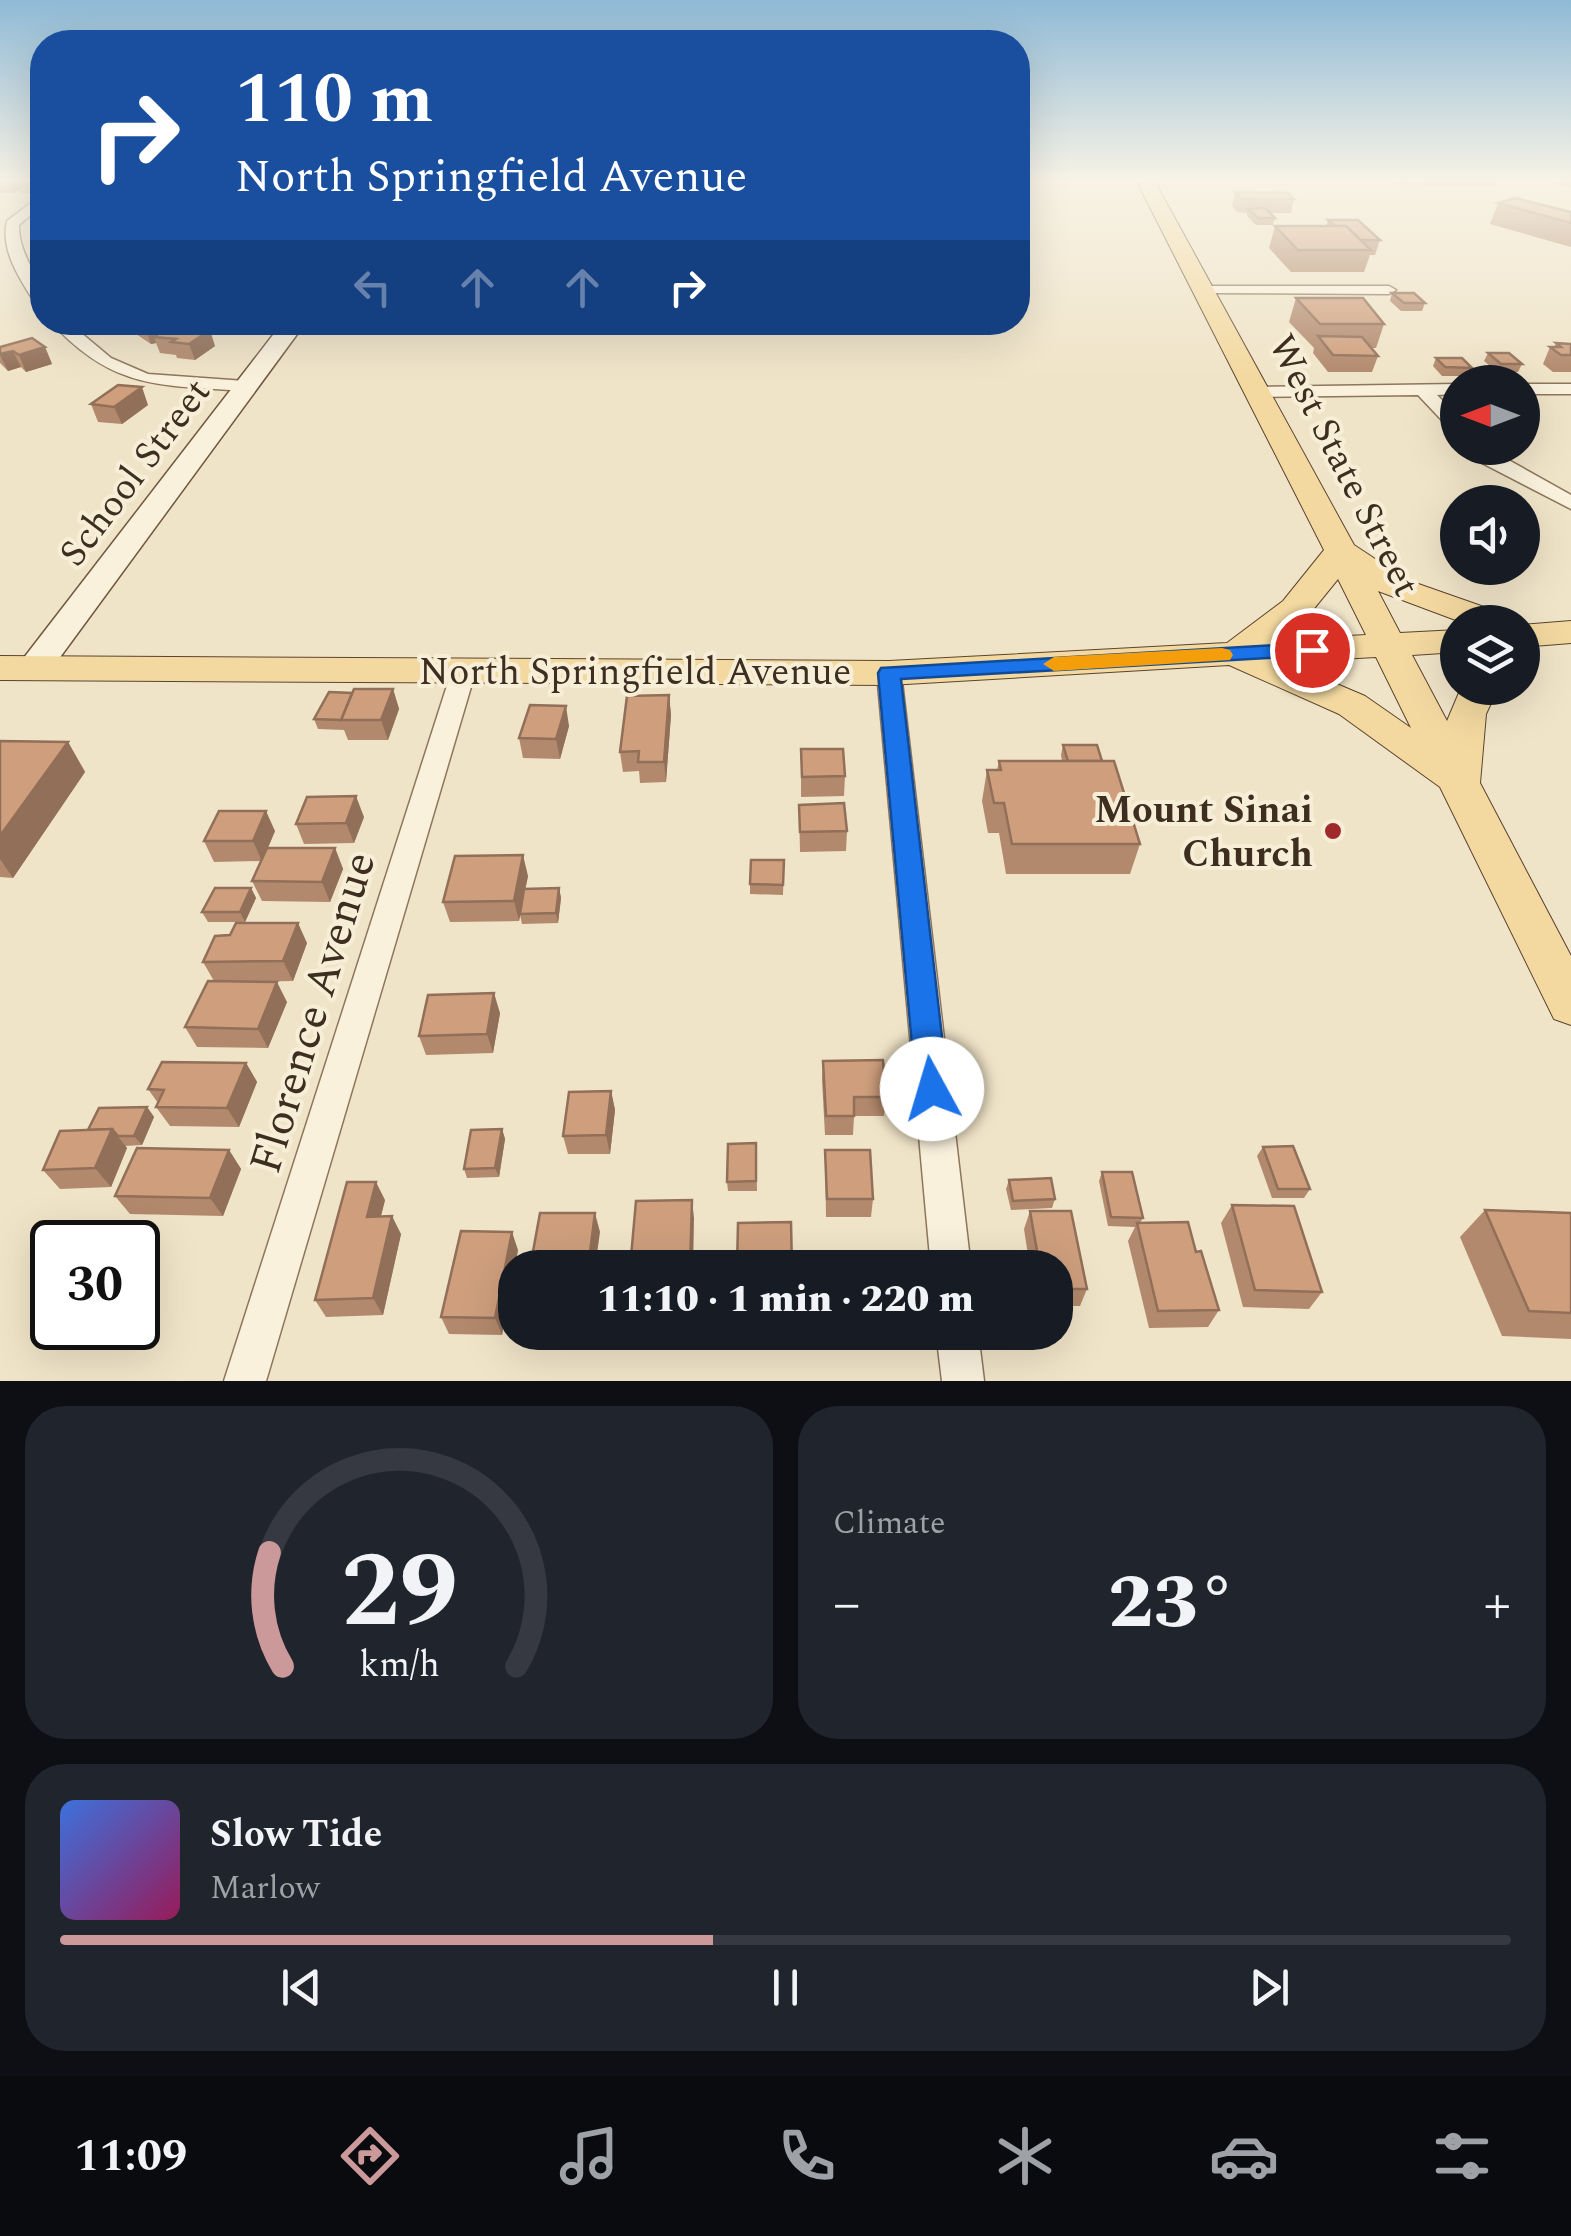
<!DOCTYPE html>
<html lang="en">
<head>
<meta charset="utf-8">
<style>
	:root { --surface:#171b24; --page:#20242c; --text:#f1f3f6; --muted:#9ea1a6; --line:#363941; --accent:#cc999b }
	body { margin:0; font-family:Spectral,serif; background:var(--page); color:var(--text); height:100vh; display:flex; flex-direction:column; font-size:38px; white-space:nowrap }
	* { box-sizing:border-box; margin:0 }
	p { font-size:32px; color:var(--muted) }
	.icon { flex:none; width:55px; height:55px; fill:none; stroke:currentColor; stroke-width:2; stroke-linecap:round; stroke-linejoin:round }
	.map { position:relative; height:1381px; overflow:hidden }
	.drawer { display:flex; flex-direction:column; gap:25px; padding:25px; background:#0d0f14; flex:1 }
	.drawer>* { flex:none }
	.banner { position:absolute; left:30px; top:30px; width:1000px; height:305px; border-radius:40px; box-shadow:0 10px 40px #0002; background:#1a4fa0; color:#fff; overflow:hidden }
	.needle { width:65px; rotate:270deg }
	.fabs { position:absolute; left:1440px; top:365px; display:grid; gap:20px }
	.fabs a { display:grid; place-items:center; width:100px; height:100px; border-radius:50%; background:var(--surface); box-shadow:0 10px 40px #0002; font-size:50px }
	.speed { position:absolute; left:30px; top:1220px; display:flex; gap:20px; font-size:50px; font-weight:700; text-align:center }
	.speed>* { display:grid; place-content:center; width:130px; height:130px; border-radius:50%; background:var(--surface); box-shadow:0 10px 40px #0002; line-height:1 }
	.speed .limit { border:5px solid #111; border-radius:15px; background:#fff; color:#111 }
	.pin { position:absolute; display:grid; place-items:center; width:85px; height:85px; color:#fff; margin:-42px; border:5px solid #fff; border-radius:50%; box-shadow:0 2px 10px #0007 }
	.me { position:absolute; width:110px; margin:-55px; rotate:354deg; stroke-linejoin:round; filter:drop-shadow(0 0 8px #0008) }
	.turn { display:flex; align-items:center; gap:35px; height:210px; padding:0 40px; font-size:45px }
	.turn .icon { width:130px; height:130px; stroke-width:2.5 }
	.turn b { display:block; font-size:70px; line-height:85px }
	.lanes { display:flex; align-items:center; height:95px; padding:0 40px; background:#0003; justify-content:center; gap:50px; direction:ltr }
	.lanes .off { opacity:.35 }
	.big { font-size:75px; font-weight:800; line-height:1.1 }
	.drawer .widget { flex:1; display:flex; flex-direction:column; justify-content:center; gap:15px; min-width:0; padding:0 35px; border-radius:40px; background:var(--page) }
	.drawer .dial { align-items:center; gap:0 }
	.dial svg { height:260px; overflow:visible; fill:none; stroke:var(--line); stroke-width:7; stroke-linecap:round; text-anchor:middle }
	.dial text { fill:var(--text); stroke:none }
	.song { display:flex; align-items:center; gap:30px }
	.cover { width:120px; height:120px; border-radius:15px; background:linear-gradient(135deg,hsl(220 70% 55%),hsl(330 70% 35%)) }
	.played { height:10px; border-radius:5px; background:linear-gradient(90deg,var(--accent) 45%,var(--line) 45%) }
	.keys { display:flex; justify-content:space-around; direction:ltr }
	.heat { display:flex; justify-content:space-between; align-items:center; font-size:55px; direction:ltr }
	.drawer .tiles { flex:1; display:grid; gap:25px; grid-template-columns:1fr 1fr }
	.widget:last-child { grid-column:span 2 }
	.trip { position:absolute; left:498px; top:1250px; width:575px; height:100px; border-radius:40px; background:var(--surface); box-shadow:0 10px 40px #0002; font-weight:800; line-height:100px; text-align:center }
	.dock { display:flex; height:160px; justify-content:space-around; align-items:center; background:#090b0e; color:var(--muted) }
	.dock .icon { width:70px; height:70px }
	.dock .active { color:var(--accent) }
	.dock b { font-size:45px; color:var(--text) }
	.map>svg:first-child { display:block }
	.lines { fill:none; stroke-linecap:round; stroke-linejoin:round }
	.street-casing { stroke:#8d765c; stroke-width:3 }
	.secondary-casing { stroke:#6f573f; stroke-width:3 }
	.primary-casing { stroke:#5b4430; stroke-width:2 }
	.street { fill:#faf1dc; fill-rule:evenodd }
	.secondary { fill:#faf1dc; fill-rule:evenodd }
	.primary { fill:#f3d9a0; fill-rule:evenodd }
	.wall { fill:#b2896c }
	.shaded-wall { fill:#916f58 }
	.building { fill:#cf9f7d; stroke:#916f58; stroke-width:2.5 }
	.route { fill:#1a73e8; stroke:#114b97; stroke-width:2.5 }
	.slow { fill:#f59e0b }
	.poi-dot { fill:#9e2a2b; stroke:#f7eed8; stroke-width:4 }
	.labels { text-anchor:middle; stroke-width:8; stroke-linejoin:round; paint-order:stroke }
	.street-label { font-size:38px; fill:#3d2e20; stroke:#f7eed8 }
	.poi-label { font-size:38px; font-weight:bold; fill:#3d2e20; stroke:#f7eed8; text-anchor:end }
	.near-street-label { font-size:45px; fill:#3d2e20; stroke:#f7eed8 }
</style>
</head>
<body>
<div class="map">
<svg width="1571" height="1381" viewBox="0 0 1571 1381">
	<rect width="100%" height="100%" fill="#f0e4c8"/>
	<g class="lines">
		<defs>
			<g id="street">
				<path d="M32,202l10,3 -23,20c-1,31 25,54 23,83l-5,-2c-16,-25 -37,-55 -30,-85z"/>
				<path d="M1201,286h188l7,4 -7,4 -183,-1 -7,-4z"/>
				<path d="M51,322h17l43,36 37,16 97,7 9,5 -9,5c-85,-6 -132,-1 -194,-69z"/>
				<path d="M1458,384v10l-21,1 21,21v16l-6,-1 -34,-36 -158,2 -9,-5 9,-5z"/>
				<rect x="1522" y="384" width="49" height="10"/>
				<path d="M1468,448h19l84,47v14l-91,-47z"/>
				<path d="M464,662l12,8 -210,711h-42l228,-711z"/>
				<path d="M889,665l12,8 70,595h-40l-54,-595z"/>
				<path d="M936,1332h42l6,49h-42z"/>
			</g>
			<path id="secondary" d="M283,322h23l-259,353 -12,3 -12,-3 -5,-8 5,-8z"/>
			<g id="primary">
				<path d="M1137,182h18l199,363 53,35 97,34 5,8h-48l-83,-31 22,42 58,-3v22l-46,3 35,66 14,-33h37l-12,26 -6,69 91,173v69l-17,-6 -114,-232 -101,-73 -110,-49 -340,20 -889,-5v-24l889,5 338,-18 56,-42 41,-51zM1338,579l28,56 -87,5 29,-24zM1376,657l35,71 -46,-32 -80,-34z"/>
				<path d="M1571,621v22l-49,4v-22z"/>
			</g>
		</defs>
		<use href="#street" class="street-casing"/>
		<use href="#secondary" class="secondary-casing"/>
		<use href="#primary" class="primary-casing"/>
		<use href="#street" class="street"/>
		<use href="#secondary" class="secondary"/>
		<use href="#primary" class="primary"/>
	</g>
	<g class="wall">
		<path d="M0,182h20l1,2 21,-2v11h-22l-1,-3 -6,3h-13z"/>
		<path d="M1394,182h20l-1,3h-16z"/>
		<path d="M1417,182h80l-2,4h-72z"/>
		<path d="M1549,182h22v6z"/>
		<path d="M1235,192l59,7 -3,14h-21l5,5 -2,7h-17l-9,-9v-3l-10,-1 -5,-6z"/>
		<path d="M1498,203l73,9v35l-81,-23z"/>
		<path d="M1328,220l52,20 -5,15h-5l-6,17h-73l-22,-24 6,-22h51z"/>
		<path d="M1392,293l33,10 -3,8h-21l-11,-10z"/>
		<path d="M1296,298l88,26 -8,24h-4l6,8 -6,16h-44l-15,-19 1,-5 -25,-26z"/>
		<path d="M120,322h61l2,5 32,19 -20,14 -18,-2 -1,-3 -16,-2 -4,-10 -5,1 -15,-10 -2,-5 -5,2z"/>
		<path d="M1556,343l15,1v28h-18l-10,-8 7,-17h4z"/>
		<path d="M0,347h45l7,17 -26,8 -5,-5 -13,4 -8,-8z"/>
		<path d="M1488,353l34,11 -4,8h-21l-13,-11z"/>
		<path d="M1436,358l36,10 -4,8h-26l-9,-10z"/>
		<path d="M91,404l57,1 -26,19 -24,-2z"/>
		<path d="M393,689l6,20 -11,31h-40l-4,-10 -26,-1 -4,-10 38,-26z"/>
		<path d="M669,695l2,20 -5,67 -26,1 -1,-12 -16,1 -3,-20z"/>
		<path d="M569,726l-9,33 -37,-1 -4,-20z"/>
		<path d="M0,741l68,1 17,30 -72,106 -13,-1z"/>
		<path d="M1063,745l39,16 38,83 -10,30h-124l-7,-41h-11l-6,-32 5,-31h10l2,-9h63l-1,-6z"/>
		<path d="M801,749l44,27 -1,20 -43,1z"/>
		<path d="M799,805l48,26 -1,20 -46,1z"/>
		<path d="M364,817l-10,26 -50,1 -8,-20z"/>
		<path d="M275,831l-7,17h67l8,21 -13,33 -68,-1 -10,-20 9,-20 -47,1 -10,-21z"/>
		<path d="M784,860l-1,35 -33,-1v-10z"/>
		<path d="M528,876l-3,13 34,-1 2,10 -3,25 -36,1 -2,-9 -1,6 -69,1 -7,-20z"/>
		<path d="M251,888l5,10 -11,24h-37l-6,-10z"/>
		<path d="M307,943l-14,38 -48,1 42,20 -19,46 -71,-1 -12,-20 29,-46 -11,-19z"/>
		<path d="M500,1013l-7,40 -67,2 -7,-19z"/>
		<path d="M823,1061l63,36 -2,19h-30l-1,19h-28l-3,-55z"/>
		<path d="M246,1063l11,19 -18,45 -69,-1 -14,-19 2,-4 -10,-14z"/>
		<path d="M611,1091l4,19 -5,44h-42l-5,-18z"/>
		<path d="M147,1107l7,10 -12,28 -17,1 2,2 -16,39 -51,2 -17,-19 45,-40z"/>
		<path d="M502,1129l3,10 -6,38 -32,1 -3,-9z"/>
		<path d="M756,1143l1,48h-29l-1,-9z"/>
		<path d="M1263,1147l47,42 -6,9h-32l-15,-42z"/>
		<path d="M229,1150l12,19 -18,47 -93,-2 -15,-18z"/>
		<path d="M825,1150l48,49 -2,18h-45z"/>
		<path d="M1102,1172l41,46 -3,5 56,29 23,58 -11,17 -59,1 -21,-87 7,-14 -27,-1 -9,-45z"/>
		<path d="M1009,1180l46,19 -3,9 -41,2 -5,-21z"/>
		<path d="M385,1200l-4,16 20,18 -18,81 -57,2 -11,-17z"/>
		<path d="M1232,1205l90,87 -13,17 -66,-2 -22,-84z"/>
		<path d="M1485,1210l86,3v126l-69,-3 -42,-99z"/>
		<path d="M1030,1211l57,78 -7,17h-25v-38h-25l-6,-39z"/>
		<path d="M518,1250l-16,85 -53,-1 -8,-17z"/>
	</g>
	<g class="shaded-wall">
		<path d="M17,182h3l2,4h-5l2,4 -6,3 -3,-6z"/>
		<path d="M126,322h5l3,7 -5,2z"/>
		<path d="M163,322h18l3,8 -30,7 2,6 -5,1 -6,-16z"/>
		<path d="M210,330l5,16 -20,14 -6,-16z"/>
		<path d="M45,347l7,17 -26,8 -7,-17z"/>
		<path d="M13,351l8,16 -13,4 -8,-16z"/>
		<path d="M142,387l6,18 -26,19 -8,-17z"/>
		<path d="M393,689l6,20 -11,31 -7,-20z"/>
		<path d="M669,695l2,20 -5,67 -2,-20z"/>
		<path d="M566,706l3,20 -9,33 -4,-20z"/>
		<path d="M68,742l17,30 -72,106 -13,-19v-23z"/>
		<path d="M356,796l8,21 -10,26 -8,-20z"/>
		<path d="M266,811l9,20 -13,30 -9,-20z"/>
		<path d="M335,848l8,21 -13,33 -8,-20z"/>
		<path d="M523,855l5,21 -9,45 -5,-20z"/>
		<path d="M251,888l5,10 -11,24 -5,-10z"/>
		<path d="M559,888l2,10 -3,25 -2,-10z"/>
		<path d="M298,923l9,20 -14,38 -10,-20z"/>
		<path d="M277,982l10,20 -19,46 -10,-19z"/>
		<path d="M494,993l6,20 -7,40 -6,-19z"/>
		<path d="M246,1063l11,19 -18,45 -12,-19z"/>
		<path d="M611,1091l4,19 -5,44 -4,-19z"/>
		<path d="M147,1107l7,10 -12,28 -8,-9z"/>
		<path d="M112,1129l15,19 -16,39 -16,-19z"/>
		<path d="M502,1129l3,10 -6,38 -4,-9z"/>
		<path d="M229,1150l12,19 -18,47 -13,-18z"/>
		<path d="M376,1182l9,18 -9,35 -9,-18z"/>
		<path d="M692,1200l2,18 -1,50h-3z"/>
		<path d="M595,1213l5,19 -5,36h-7z"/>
		<path d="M392,1216l9,18 -18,81 -10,-17z"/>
		<path d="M512,1232l6,18 -16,85 -7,-17z"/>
	</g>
	<g class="building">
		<path d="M0,182h17l-7,5 -10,-1z"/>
		<path d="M24,182h18v5l-25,-1z"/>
		<path d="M1235,192l53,1 6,6h-53z"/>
		<path d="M1515,198l56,14v11l-73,-20z"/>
		<path d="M1265,208l10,10h-17l-10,-9z"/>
		<path d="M1328,220h30l22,20h-20l-14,-14h-11z"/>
		<path d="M1275,226h71l25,24h-73z"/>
		<path d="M1392,293h22l11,10h-21z"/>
		<path d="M1296,298h67l21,26h-64z"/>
		<path d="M136,322h27l-18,6z"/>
		<path d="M171,326l39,4 -21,14 -18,-2 5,-3 -22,-2z"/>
		<path d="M1318,336l44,1 16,19 -45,-1z"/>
		<path d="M32,338l13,9 -26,8 -6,-4 -13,3v-7z"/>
		<path d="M1556,343l15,1v11h-10l-11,-8h11z"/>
		<path d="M1488,353h21l13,11h-21z"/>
		<path d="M1436,358h26l10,10 -27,-1z"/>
		<path d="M118,385l24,2 -28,20 -23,-3z"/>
		<path d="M354,689h39l-12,31h-40z"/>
		<path d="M329,692l23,1 -11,27 -27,-1z"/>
		<path d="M669,695l-5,67h-26l1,-11 -19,1 7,-56z"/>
		<path d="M530,705l36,1 -10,33 -37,-1z"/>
		<path d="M0,741l68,1 -68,94z"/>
		<path d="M1063,745h34l5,16h-34z"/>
		<path d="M801,749h42l2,27 -43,1z"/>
		<path d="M999,761h115l26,83h-128l-8,-41h-10l-7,-33h14z"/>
		<path d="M356,796l-10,27 -50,1 11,-27z"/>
		<path d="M844,803l3,28 -47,1 -1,-27z"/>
		<path d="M219,811h47l-13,30h-49z"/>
		<path d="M267,848h68l-13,34 -70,-1z"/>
		<path d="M523,855l-9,46 -71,1 12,-46z"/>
		<path d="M751,860h33l-1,25 -33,-1z"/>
		<path d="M215,888h36l-11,24h-38z"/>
		<path d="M559,888l-3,25 -36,1 4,-25z"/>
		<path d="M236,923h62l-15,38 -80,1 12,-26 15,-1z"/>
		<path d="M208,981l69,1 -19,47 -73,-2z"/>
		<path d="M494,993l-7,41 -68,2 9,-41z"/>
		<path d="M883,1060l3,37h-32v19h-28l-3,-55z"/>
		<path d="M162,1062l84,1 -19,45 -71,-1 8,-17 -16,-1z"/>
		<path d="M611,1091l-5,44 -43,1 6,-44z"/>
		<path d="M147,1107l-13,29h-16l-6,-7 -24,1 11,-22z"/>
		<path d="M112,1129l-17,39 -52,2 17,-39z"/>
		<path d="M502,1129l-7,39 -31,1 7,-39z"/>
		<path d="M756,1143v38l-29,1 1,-38z"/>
		<path d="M1293,1146l17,43h-32l-15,-42z"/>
		<path d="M137,1148l92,2 -19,48 -95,-2z"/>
		<path d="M825,1150h45l3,49h-46z"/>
		<path d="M1102,1172h30l11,46 -32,-1z"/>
		<path d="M1051,1178l4,21 -42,2 -4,-21z"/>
		<path d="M347,1182h29l-9,35 25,-1 -19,82 -58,2z"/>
		<path d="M692,1200l-2,68h-60l6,-67z"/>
		<path d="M1232,1205l62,1 28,86 -67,-2z"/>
		<path d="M1485,1210l86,3v100l-42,-2z"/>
		<path d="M1030,1211h41l16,78h-32v-21h-15z"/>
		<path d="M540,1213h55l-7,55h-58z"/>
		<path d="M791,1222l1,46h-55l1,-45z"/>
		<path d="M1188,1222l8,30 5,-1 18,59 -61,1 -21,-88z"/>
		<path d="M461,1231l51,1 -17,86 -54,-1z"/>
	</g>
	<linearGradient id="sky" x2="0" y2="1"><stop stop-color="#8fbad6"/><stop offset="0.48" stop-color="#f8f3e6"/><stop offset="1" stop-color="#f8f3e6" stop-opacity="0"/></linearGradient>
	<rect width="1571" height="376" fill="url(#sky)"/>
	<path class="route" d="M1312,643l7,2 4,5 -4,5 -418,24 47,410 -5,10 -11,5 -11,-5 -5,-10 -38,-416 3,-5z"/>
	<path class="slow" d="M1222,648l8,2 3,5 -3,5 -176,11 -11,-7 11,-7z"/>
	<circle class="poi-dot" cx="1333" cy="831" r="10"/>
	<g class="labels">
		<g class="street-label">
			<text transform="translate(1345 465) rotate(63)" y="13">West State Street</text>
			<text transform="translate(134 472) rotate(-53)" y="13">School Street</text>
			<text x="635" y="684">North Springfield Avenue</text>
		</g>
		<g class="poi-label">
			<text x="1313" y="822">Mount Sinai<tspan x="1313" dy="44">Church</tspan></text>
		</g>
		<g class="near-street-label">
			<text transform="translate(311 1012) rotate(-73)" y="16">Florence Avenue</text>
		</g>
	</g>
</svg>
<div class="fabs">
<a><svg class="needle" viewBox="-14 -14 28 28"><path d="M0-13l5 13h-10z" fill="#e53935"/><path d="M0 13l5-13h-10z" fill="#9ea1a6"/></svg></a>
<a><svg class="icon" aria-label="sound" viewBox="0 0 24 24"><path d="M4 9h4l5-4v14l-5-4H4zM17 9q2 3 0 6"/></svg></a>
<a><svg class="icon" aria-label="layers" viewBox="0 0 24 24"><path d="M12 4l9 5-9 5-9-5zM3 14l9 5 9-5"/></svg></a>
</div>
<div class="speed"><div class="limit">30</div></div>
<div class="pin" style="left:1312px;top:650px;background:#d93025"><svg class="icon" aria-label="arrive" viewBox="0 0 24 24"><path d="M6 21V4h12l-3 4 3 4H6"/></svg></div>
<svg class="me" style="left:932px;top:1089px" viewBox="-20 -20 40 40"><circle r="19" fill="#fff"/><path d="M0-13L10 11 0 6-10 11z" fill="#1a73e8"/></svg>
<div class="trip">11:10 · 1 min · 220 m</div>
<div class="banner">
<div class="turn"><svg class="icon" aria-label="right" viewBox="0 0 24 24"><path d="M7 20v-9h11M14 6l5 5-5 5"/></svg><div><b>110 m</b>North Springfield Avenue</div></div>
<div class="lanes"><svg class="icon off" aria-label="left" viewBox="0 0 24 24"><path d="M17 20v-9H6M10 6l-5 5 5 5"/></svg><svg class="icon off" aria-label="ahead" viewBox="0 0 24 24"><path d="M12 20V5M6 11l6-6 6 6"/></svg><svg class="icon off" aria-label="ahead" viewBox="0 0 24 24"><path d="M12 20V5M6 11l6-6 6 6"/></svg><svg class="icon" aria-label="right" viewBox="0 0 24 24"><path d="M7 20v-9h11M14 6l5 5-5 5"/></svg></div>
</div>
</div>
<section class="drawer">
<div class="tiles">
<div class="widget dial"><svg viewBox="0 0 100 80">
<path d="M14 69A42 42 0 1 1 86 69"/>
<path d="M14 69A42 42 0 0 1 10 34" stroke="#cc999b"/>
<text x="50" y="56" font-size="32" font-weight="700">29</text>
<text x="50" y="72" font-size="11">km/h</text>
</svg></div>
<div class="widget"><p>Climate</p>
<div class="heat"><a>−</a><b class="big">23°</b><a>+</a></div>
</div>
<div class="widget">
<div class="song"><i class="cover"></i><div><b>Slow Tide</b><p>Marlow</p></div></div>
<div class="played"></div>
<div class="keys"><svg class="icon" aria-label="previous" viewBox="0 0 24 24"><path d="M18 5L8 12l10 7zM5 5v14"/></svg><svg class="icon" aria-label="pause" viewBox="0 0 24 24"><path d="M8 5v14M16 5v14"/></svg><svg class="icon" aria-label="next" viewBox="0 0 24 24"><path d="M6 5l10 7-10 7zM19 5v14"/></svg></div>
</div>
</div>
</section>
<nav class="dock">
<b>11:09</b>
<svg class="icon active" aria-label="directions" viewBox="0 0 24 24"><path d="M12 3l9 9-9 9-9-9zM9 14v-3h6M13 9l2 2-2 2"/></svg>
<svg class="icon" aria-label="music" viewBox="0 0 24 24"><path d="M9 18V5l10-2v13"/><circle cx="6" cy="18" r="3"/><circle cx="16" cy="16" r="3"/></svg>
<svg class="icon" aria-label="phone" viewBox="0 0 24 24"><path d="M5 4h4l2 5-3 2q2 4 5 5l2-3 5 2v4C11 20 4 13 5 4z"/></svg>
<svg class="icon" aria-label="climate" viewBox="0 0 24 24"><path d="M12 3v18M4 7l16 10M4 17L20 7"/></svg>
<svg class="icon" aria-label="car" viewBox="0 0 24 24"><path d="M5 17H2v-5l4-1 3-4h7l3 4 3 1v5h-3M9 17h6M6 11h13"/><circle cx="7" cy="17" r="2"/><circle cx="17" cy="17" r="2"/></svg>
<svg class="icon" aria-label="filters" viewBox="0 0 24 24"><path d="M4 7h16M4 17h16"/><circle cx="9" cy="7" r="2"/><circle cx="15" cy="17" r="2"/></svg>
</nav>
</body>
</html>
